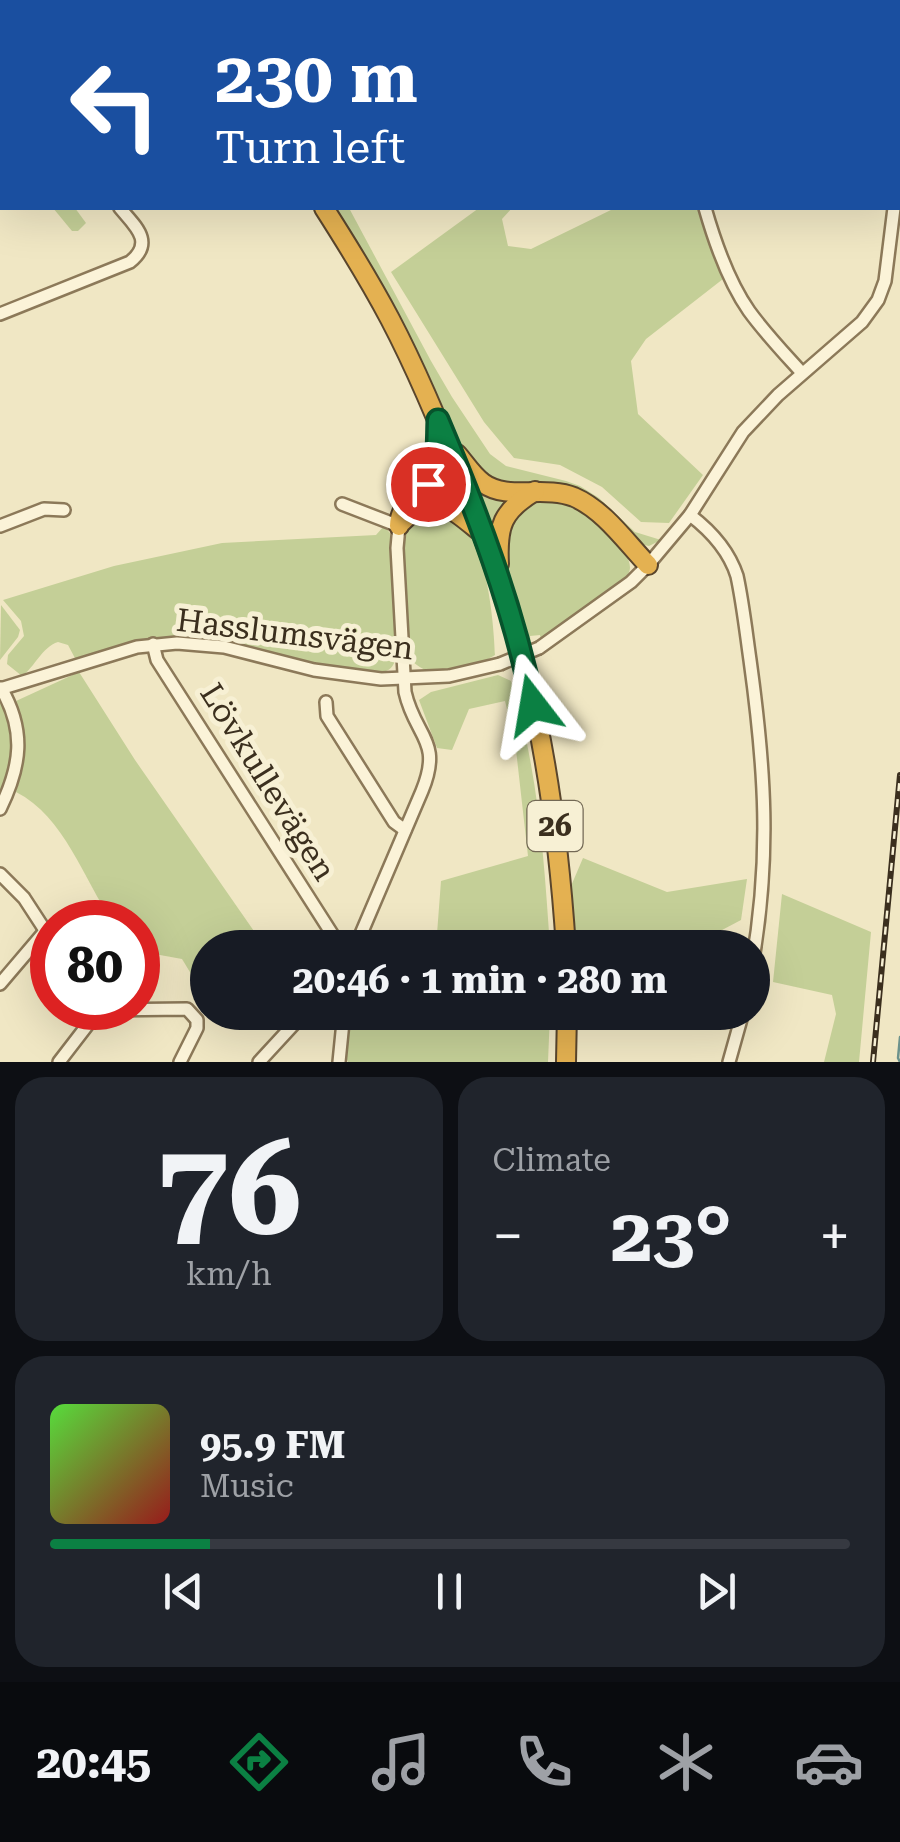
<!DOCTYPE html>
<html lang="en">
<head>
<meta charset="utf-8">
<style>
	:root { --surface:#171b24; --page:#20242c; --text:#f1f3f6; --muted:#9ea1a6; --line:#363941; --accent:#0b8043 }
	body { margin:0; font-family:"Roboto Serif",serif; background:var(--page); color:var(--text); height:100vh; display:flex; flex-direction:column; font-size:38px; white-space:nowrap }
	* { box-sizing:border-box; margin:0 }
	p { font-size:32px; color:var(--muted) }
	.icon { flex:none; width:55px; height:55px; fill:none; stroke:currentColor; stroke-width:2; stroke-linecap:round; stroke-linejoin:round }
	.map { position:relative; height:1062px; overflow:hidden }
	.details { display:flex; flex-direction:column; gap:15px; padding:15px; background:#0d0f14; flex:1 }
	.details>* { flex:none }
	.hud { position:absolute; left:0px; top:0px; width:900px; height:210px; box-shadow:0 10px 40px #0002; background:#1a4fa0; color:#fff; overflow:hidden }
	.speed { position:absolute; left:30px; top:900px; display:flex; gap:20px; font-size:50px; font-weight:700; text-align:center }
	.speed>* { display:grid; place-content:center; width:130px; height:130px; border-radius:50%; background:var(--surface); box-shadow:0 10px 40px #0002; line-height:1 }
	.speed .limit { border:15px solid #d22; background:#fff; color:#111 }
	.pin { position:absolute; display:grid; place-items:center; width:85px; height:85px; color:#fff; margin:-42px; border:5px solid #fff; border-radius:50%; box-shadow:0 2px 10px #0007 }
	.me { position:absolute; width:110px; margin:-55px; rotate:346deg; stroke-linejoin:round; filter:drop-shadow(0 0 8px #0008) }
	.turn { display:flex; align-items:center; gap:35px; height:210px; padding:0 50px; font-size:45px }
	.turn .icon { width:130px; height:130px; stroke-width:2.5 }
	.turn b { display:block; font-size:70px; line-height:85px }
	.big { font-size:75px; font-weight:700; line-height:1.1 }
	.details .card { flex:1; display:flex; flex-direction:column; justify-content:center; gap:15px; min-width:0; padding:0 35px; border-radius:30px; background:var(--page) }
	.details .dial { align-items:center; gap:0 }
	.dial b { font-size:130px; line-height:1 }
	.song { display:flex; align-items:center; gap:30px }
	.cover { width:120px; height:120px; border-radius:15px; background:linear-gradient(135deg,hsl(110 70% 55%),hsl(0 70% 35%)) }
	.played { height:10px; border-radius:5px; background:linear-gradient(90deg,var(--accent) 20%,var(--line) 20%) }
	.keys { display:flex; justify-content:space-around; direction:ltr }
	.heat { display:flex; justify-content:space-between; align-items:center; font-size:55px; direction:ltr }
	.details .tiles { flex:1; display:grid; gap:15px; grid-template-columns:1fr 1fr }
	.card:last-child { grid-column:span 2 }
	.trip { position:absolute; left:190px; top:930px; width:580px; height:100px; border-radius:50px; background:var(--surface); box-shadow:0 10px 40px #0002; font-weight:700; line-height:100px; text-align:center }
	.dock { display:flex; height:160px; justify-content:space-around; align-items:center; background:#090b0e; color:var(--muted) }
	.dock .icon { width:70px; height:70px }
	.dock .active { color:var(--accent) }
	.dock b { font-size:45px; color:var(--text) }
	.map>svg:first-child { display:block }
	.green { fill:#c4cf97 }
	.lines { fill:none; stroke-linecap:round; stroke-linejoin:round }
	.stream { stroke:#6c928c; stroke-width:2.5 }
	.minor-casing { stroke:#8c7959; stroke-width:16 }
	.highway-casing { stroke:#5a462d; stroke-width:22 }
	.minor { stroke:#fbf3d8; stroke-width:11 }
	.highway { stroke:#e4b151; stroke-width:18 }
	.rail-casing { stroke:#3b2f1e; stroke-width:6 }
	.rail { stroke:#f7f0d4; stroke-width:2.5; stroke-dasharray:8; stroke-linecap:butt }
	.minor-bridge-casing { stroke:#8c7959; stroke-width:16; stroke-linecap:butt }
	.minor-bridge { stroke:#fbf3d8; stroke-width:11 }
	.route-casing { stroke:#07532c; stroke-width:25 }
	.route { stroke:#0b8043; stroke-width:18 }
	.labels { text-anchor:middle; stroke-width:10; stroke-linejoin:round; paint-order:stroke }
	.shield { fill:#f7f0d4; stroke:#736955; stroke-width:2.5 }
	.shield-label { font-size:30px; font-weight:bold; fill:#3b2f1e }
	.street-label { font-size:32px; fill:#3b2f1e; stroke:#f7f0d4 }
</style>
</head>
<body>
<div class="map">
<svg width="900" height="1062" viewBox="0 0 900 1062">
	<rect width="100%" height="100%" fill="#f0e7c4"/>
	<g class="green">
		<path d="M53,208h22l11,15 -8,8h-6z"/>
		<path d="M335,208h14l82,153 21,36 38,57 16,12 60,15 14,5 19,12 36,34 26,8 -12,6 -9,-2 -66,-56 -21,-5 -58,1 -29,-25 -43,-97z"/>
		<path d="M479,208h33l-10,11 6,27 23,3 84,-41h82l26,71 -77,60 -15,22 7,53 65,61 -34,48 -28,-1 -39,-35 -42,-22 -46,-7 -30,-36 -93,-150z"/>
		<path d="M442,454l23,54 -57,-3z"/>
		<path d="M469,476l49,19 -24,49z"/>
		<path d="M553,497c11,5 25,9 35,16 13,9 51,45 40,61 -12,20 -66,52 -87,66l-1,-5 -10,1 1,9 -2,1 -27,-90 3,-28 23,-28z"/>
		<path d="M434,509c9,5 20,9 28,16 25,20 32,99 33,130 -15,10 -49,22 -67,16 -6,-2 -11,-6 -15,-9 -6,-22 -17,-118 -5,-136 5,-8 17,-12 26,-17z"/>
		<path d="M384,526l6,7 2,7 5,112c-2,9 -3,16 -11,19 -25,11 -146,-23 -178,-31 -48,-4 -86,6 -132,20l-8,-15 -10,-3c-16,5 -23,25 -36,34l-15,-12 1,-9 16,-19 -3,-15 -18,-21 111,-34 108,-23 154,-8z"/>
		<path d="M1,605l19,25 -2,7 -18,23z"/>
		<path d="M79,672l56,88 130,187 -57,1 -1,52 -25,-41 -44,-8v-29h-25c-30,-43 -48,-105 -97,-130 11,-35 13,-57 0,-91z"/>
		<path d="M498,675l13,6c27,87 33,177 39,266h-114l5,-66 87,-25 -13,-115 -10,-40 -36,8 -17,41 -15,-2 -18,-48 12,-8z"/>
		<path d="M0,704l7,2c13,32 3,63 -7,94z"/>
		<path d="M583,858l84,34 80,-13 -6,41 -53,28 -114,-1 -3,-61z"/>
		<path d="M782,894l89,38 -12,130h-35l12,-48 -4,-19 -59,-13z"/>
		<path d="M413,1012l137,1 -2,49h-200l-4,-9 8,-40z"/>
	</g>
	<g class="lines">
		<path class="stream" d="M900,1062l-2,-4 2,-21"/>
		<defs>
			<g id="minor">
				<path d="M716,2l1,-2"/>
				<path d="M0,67h2"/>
				<path d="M898,176l2,-19"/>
				<path d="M705,208c10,35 23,73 44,103 16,22 35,42 53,62"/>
				<path d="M0,314l130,-52c25,-20 5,-36 -10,-54"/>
				<path d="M342,504l57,22 -2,22 8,144c10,45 38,48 17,99l-67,157"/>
				<path d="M690,515c21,16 39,36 47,61 6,28 9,56 13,84 15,108 21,197 2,305"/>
				<path d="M0,526l44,-17 20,1"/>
				<path d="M153,644l4,16 184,288"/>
				<path d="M539,648l92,-66 17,-17 42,-50 53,-83 35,-37 84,-73 16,-22 7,-19 9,-73"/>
				<path d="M0,689l137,-42 40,-4 47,4 90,23 67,9 68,-3 51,-12"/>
				<path d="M326,702l1,14 67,106 11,8"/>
				<path d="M0,809c21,-43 26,-78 1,-121"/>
				<path d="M0,874l24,24 28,43"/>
				<path d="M0,984l46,-54"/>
				<path d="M99,1010l88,-1 10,11v8l-17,34"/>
				<path d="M59,1062l40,-52"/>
				<path d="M259,1062l46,-50"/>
				<path d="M339,1062l5,-50"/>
				<path d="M729,1062l14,-50"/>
			</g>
			<g id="highway">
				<path d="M182,0l2,2"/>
				<path d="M324,208c23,36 46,73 66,111 30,57 54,116 77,175 23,59 45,120 60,182 22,89 33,180 39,272"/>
				<path d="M457,454c8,9 15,21 26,29 24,18 61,2 91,14 30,13 52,45 74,68"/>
				<path d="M402,522c31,-31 48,-15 76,8"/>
				<path d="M399,526c1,-27 25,-31 35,-54 6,-14 3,-27 4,-42"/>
				<path d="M499,564c-2,-38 3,-53 36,-73"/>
				<path d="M566,1062l1,-50"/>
			</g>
		</defs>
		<use href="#minor" class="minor-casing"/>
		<use href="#highway" class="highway-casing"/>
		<use href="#minor" class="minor"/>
		<use href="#highway" class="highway"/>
		<defs>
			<g id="rail">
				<path d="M661,2l3,-2"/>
				<path d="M873,1062l27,-287"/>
			</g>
		</defs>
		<use href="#rail" class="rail-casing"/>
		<use href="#rail" class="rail"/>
		<defs>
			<path id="minor-bridge" d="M500,664l39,-16"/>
		</defs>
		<use href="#minor-bridge" class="minor-bridge-casing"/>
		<use href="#minor-bridge" class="minor-bridge"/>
	</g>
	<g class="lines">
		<defs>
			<path id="route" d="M428,484c11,-22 9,-40 10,-64 39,92 75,187 95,285"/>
		</defs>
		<use href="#route" class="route-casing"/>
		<use href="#route" class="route"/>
	</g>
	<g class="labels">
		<rect class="shield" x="527.5" y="801" width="55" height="50" rx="8"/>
		<g class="shield-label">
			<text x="555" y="836">26</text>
		</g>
		<g class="street-label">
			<text transform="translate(295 634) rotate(7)" y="11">Hasslumsvägen</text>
			<text transform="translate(268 782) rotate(58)" y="11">Lövkullevägen</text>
		</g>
	</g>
</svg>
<div class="speed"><div class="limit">80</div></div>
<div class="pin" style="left:428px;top:484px;background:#d93025"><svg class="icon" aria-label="arrive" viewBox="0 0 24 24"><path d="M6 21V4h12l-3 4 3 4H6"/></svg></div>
<svg class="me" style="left:533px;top:705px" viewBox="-20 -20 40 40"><path d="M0-17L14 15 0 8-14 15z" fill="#0b8043" stroke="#fff" stroke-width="4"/></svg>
<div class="trip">20:46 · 1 min · 280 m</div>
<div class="hud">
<div class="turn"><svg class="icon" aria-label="left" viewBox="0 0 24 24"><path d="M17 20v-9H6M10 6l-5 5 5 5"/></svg><div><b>230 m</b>Turn left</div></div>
</div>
</div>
<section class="details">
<div class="tiles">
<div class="card dial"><b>76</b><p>km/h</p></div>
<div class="card"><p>Climate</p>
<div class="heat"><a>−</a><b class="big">23°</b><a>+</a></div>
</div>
<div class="card">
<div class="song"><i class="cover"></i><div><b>95.9 FM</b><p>Music</p></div></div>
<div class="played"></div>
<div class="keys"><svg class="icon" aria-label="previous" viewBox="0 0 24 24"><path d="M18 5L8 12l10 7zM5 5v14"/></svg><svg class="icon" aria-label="pause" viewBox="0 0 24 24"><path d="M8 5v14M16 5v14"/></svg><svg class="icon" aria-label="next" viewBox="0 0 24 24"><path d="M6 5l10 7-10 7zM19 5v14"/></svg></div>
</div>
</div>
</section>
<nav class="dock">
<b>20:45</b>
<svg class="icon active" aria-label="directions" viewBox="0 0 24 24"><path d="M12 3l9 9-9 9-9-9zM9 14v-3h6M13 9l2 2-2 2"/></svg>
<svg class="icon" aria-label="music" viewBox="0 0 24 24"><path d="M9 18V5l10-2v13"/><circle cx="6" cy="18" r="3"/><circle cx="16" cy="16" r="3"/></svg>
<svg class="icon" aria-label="phone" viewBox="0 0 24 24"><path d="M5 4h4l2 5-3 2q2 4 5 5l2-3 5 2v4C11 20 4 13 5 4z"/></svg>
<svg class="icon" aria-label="climate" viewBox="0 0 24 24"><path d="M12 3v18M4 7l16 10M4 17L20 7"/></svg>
<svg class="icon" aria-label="car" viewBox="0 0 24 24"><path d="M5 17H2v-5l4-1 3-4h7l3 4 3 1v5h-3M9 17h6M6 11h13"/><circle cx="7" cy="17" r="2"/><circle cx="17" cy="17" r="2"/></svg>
</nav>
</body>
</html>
